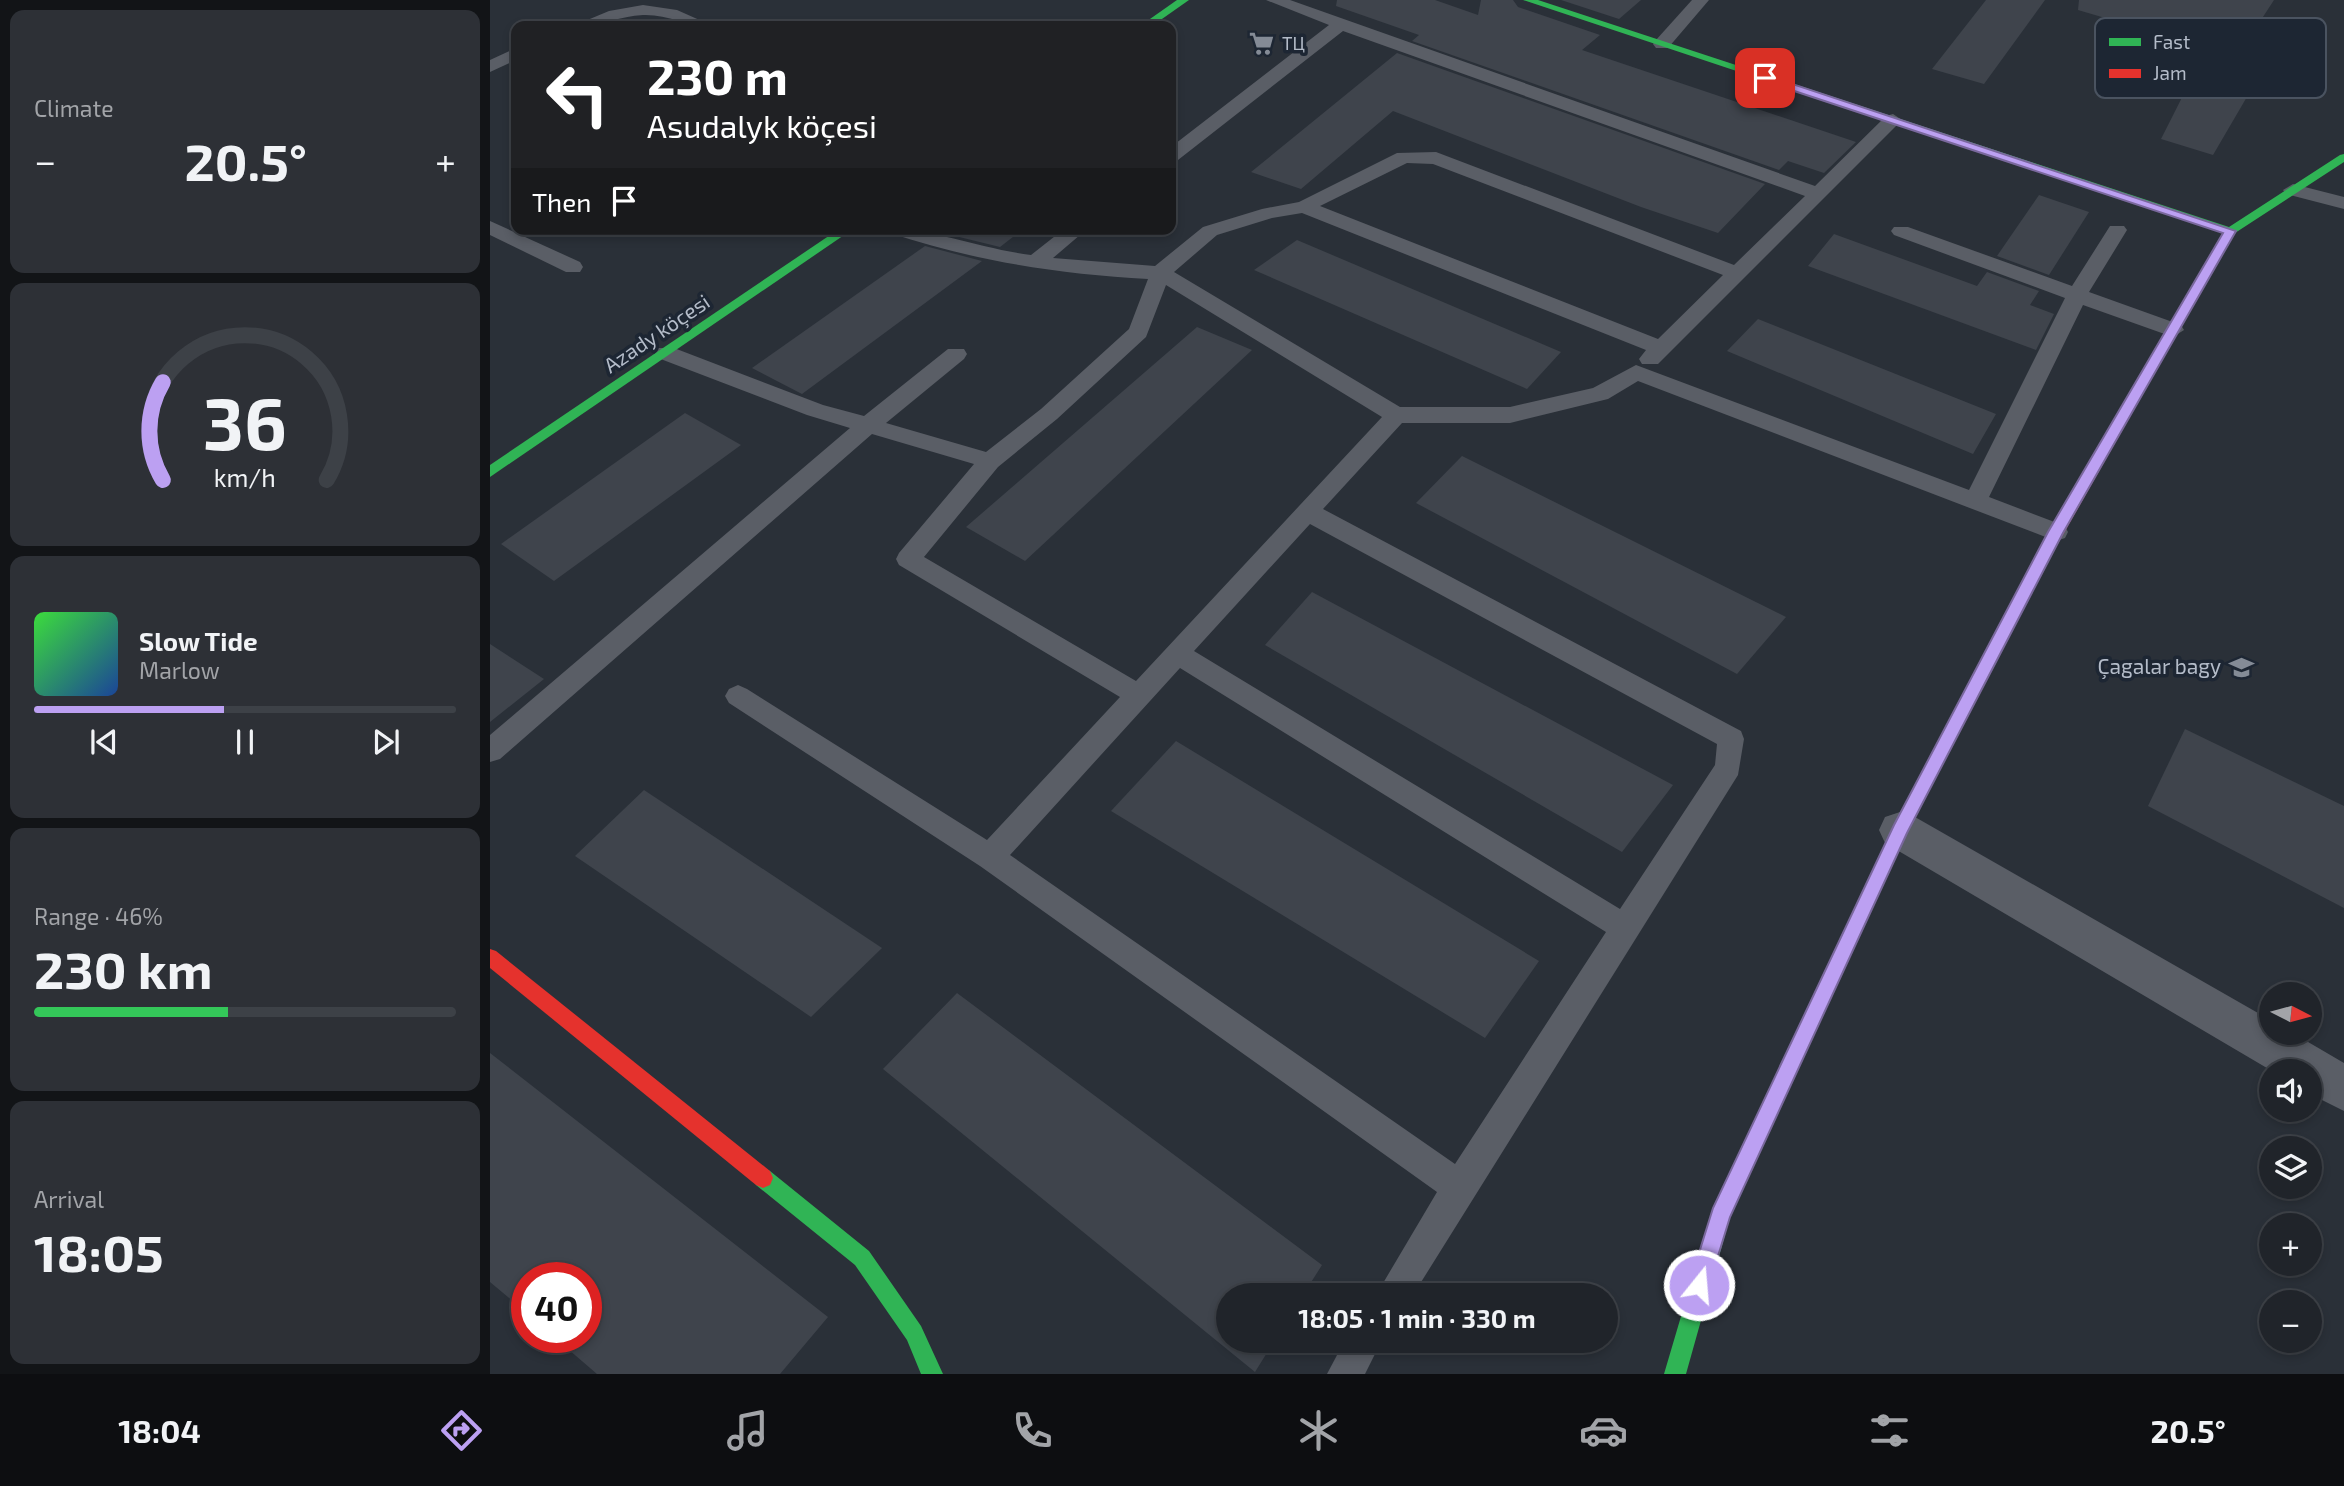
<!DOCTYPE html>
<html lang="en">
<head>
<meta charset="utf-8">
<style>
	:root { --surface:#20242a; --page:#2d3036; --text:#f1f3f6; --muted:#a2a4a8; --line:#3d4147; --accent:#bca0f2 }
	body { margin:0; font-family:"Exo 2",sans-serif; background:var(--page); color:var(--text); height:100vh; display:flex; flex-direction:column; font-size:26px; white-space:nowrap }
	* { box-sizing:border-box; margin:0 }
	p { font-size:23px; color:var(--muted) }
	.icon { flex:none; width:38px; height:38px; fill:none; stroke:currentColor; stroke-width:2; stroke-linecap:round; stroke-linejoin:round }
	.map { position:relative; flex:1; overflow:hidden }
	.panel { display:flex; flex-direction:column; gap:10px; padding:10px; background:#121417; width:490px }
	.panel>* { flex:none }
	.guide { position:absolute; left:21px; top:21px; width:665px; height:214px; border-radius:14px; box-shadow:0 4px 10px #0003,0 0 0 2px var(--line); background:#202124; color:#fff; overflow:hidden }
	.needle { width:46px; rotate:96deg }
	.buttons { position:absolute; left:1769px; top:982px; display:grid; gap:14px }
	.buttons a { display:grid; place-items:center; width:63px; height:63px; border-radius:50%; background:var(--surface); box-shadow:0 4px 10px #0003,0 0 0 2px var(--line); font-size:35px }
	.speed { position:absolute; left:21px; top:1262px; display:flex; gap:14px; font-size:35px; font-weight:700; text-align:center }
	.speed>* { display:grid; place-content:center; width:91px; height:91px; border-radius:50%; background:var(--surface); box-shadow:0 4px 10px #0003,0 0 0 2px var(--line); line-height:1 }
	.speed .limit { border:10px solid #d22; background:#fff; color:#111 }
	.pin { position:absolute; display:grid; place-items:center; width:60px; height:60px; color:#fff; margin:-30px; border-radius:14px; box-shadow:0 4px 10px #0006 }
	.me { position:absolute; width:77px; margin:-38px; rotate:17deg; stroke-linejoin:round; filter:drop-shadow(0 0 5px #0008) }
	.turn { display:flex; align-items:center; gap:24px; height:147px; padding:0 21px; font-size:32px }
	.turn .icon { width:91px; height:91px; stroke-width:2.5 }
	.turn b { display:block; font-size:49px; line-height:60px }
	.then { display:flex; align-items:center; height:66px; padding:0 21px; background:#0003; gap:14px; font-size:26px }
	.big { font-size:52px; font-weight:700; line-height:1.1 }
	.panel .card { flex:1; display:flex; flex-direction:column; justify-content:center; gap:10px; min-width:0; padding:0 24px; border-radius:14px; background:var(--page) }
	.panel .dial { align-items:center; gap:0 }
	.dial svg { height:182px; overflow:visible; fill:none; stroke:var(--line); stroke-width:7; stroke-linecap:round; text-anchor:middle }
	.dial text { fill:var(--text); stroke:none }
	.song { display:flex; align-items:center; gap:21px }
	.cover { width:84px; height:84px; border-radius:10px; background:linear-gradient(135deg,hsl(120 70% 55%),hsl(220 70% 35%)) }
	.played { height:7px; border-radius:4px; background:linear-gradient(90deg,var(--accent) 45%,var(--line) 45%) }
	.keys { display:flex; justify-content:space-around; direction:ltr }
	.heat { display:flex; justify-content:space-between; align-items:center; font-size:38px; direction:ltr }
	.charge { height:10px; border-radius:5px; background:linear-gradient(90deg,#34c759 46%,var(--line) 0) }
	.trip { position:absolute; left:726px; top:1283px; width:402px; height:70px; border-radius:35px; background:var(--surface); box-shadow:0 4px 10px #0003,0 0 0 2px var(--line); font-weight:700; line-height:70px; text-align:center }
	.menu { display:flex; height:112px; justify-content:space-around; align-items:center; background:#0d0e11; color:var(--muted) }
	.menu .icon { width:49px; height:49px }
	.menu .active { color:var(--accent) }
	.menu b { font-size:32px; color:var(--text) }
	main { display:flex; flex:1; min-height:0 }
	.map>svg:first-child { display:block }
	.building { fill:#3f444c }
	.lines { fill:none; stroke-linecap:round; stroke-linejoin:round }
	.lane { fill:#5a5e66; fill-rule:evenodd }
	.street { fill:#5a5e66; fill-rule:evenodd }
	.fast { fill:#30b455; fill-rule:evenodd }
	.jam { fill:#e5322d; fill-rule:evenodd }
	.route { fill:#bca0f2; stroke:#7a689d; stroke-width:2 }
	.labels { text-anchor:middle; stroke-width:7; stroke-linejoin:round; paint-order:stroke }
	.far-poi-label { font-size:18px; fill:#b4bcc9; stroke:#1d2633; text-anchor:start }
	.street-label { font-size:21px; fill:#b4bcc9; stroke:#1d2633 }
	.poi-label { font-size:21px; fill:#b4bcc9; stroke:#1d2633; text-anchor:end }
	.key { fill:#1d2633; stroke:#4a5360; stroke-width:2 }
	.key-label { font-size:19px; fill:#b4bcc9 }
</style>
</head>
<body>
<main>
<section class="panel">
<div class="card"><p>Climate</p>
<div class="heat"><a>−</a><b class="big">20.5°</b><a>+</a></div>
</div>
<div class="card dial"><svg viewBox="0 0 100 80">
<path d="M14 69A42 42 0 1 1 86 69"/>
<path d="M14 69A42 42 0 0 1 14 26" stroke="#bca0f2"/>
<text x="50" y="56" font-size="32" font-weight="700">36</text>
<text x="50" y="72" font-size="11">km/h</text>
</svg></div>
<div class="card">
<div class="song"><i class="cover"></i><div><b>Slow Tide</b><p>Marlow</p></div></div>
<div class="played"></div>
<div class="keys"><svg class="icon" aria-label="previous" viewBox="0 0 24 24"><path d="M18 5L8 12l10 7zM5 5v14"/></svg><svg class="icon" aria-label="pause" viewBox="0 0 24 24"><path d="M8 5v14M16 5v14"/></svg><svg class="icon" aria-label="next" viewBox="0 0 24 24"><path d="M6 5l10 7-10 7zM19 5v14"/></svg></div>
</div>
<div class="card"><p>Range · 46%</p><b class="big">230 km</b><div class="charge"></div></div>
<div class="card"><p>Arrival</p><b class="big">18:05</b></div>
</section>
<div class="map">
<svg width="1854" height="1374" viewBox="0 0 1854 1374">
	<rect width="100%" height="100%" fill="#2a3038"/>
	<g class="building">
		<path d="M847,0h98l43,15 3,-15h32l5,7 82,28 -18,15 274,92 -32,31 -36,-12 -9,9 -367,-129 7,-6 -83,-29z"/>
		<path d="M1071,0h80l-22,19z"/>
		<path d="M1496,0h59l-61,84 -52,-15z"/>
		<path d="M1589,0h195l-30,46 28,8 -59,101 -52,-16 46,-91 -129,-38z"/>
		<path d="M907,53l368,131 -47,49 -77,-26 -248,-96 -92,78 -50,-17z"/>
		<path d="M1549,195l50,17 -40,63 -52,-19z"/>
		<path d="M459,229h74l-23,18 -57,-14z"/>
		<path d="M1344,234l143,52 10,-14 52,19 -9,14 24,9 -18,36 -228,-84z"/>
		<path d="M807,240l264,112 -34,37 -273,-119z"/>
		<path d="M435,246l57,15 -180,133 -50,-26z"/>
		<path d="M1268,319l5,2 233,93 -23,40 -246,-103z"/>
		<path d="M707,327l55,23 -227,211 -59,-34z"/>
		<path d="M195,413l56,32 -187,136 -53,-37z"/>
		<path d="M972,456l324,161 -49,57 -321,-171z"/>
		<path d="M822,592l361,193 -51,67 -357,-207z"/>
		<path d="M0,644l54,35 -54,43z"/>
		<path d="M1695,729l159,77v102l-196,-102z"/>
		<path d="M686,741l363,220 -54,77 -374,-227z"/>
		<path d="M154,790l238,158 -71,69 -236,-161z"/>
		<path d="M467,993l365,272 -19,30h-75v45h47l-20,32 -372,-303z"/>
		<path d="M0,1053l338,264 -48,57h-183l-43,-37h32v-59h-59v35l-37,-31z"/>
	</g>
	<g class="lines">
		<g class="lane">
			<path d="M776,0h24l525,186 71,-70 7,-2 9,6 -244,244h-16l-3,-5 7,-9 -344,-137 -30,5 -55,17 -43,37 226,135h110l83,-19 43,-23 333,125 96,-192 -171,-63 -3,-4 3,-4h14l164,59 38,-60h14l3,4 -38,62 92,33 3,5 -11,7 -90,-32 -94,192 76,29 3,6 -3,6 -9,3 -418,-160 -30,18 -98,24h-108l-79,86 418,222 3,8 -6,36 -325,520h-37l61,-103 -457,-326 -251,-163 -4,-7 4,-7 9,-4 9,4 240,151 133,-143 -221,-132 -3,-6 3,-6 75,-89 -102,-30 -372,325 -10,3v-27l360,-307 -43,-13 -149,-57 -3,-5 3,-5h16l149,57 41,11 84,-67h16l3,5 -3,5 -78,64 100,29 55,-43 88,-80 19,-50c-89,-5 -174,-18 -258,-46l-3,-4c49,0 95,20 144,26l33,-26h23l-34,29 102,8 48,-39 59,-18 37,-7 98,-49 39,-1 298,113 71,-69 -462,-165 -165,129 -7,2v-15l158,-122zM917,163l26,1 290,111 -65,64 -338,-133zM676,285l216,132 -246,264 -212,-124 74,-90 59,-48 89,-82zM820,524l407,220 -2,21 -95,144 -426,-258zM690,668l426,264 -151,232 -445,-309z"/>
			<path d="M1202,0h17l-41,48h-12l-3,-4 3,-4z"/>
			<path d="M153,5l34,5 36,16c-25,1 -45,-12 -70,-11 -24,1 -45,12 -70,11l36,-15z"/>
			<path d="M26,48v12l-26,12v-12z"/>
			<path d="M1803,184l51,13v12l-58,-15 -3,-4z"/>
			<path d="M0,221l90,41 3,5 -3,5h-14l-76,-37z"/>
			<path d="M855,1340h37l-17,34h-38z"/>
		</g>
		<path class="street" d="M1410,812l15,5 357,204v11h19l53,31v48l-34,-17v-23h-38l-387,-228 -6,-13 6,-13z"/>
		<g class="fast">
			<path d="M687,0h12l-37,26h-12z"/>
			<path d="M1033,0h15l691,227 111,-72 4,-1v8l-109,71 -95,166 -7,5 -7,-5 97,-166z"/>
			<path d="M349,229h14l-363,248v-12z"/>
			<path d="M1557,545l7,5 -147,283 -177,384 -44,157h-22l49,-166 181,-383 146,-275z"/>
			<path d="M273,1168l7,3 99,80 52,75 22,48h-22l-14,-34 -52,-75 -99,-80 -3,-7 3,-7z"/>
		</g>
		<g class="jam">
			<path d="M1643,394l7,5 -88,155h-10l-2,-4 2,-4 84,-147z"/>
			<path d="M0,949l6,2 274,220 3,7 -3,7 -7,3 -7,-3 -266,-217z"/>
		</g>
	</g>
	<path class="route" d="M1275,75l471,156 -173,302 -156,300 -177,384 -23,75 -8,3 -7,-3 -3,-7 24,-77 181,-383 154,-293 175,-299 -462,-153v-4z"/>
	<defs>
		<symbol id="supermarket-bare" viewBox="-9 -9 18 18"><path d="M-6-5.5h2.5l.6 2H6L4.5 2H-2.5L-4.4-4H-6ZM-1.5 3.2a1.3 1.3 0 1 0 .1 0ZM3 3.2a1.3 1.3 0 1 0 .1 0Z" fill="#848b96" stroke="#1d2633" stroke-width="2.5" paint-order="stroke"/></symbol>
		<symbol id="school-bare" viewBox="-9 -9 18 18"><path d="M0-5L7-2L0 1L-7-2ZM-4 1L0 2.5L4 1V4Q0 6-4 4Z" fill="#848b96" stroke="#1d2633" stroke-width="2.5" paint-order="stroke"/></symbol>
	</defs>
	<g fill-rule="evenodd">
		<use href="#supermarket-bare" x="754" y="26" width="35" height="35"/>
		<use href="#school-bare" x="1734" y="650" width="35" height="35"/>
	</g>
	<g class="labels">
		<g class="far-poi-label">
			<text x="792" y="50">ТЦ</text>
		</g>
		<g class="street-label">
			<text transform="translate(167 334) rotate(-34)" y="7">Azady köçesi</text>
		</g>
		<g class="poi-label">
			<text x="1731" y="674">Çagalar bagy</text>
		</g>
	</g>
	<rect x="1605" y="18" width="231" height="80" rx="10" class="key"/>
	<rect x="1619" y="38" width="32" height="8" fill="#30b455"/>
	<rect x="1619" y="69" width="32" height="9" fill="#e5322d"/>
	<g class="key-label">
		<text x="1663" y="49">Fast</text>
		<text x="1663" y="80">Jam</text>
	</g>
</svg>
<div class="buttons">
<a><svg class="needle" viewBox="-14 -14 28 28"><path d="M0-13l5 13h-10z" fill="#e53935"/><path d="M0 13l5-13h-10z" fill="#a2a4a8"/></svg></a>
<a><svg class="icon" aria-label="sound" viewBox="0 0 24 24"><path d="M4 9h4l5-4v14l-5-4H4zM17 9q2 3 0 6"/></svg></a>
<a><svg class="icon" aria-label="layers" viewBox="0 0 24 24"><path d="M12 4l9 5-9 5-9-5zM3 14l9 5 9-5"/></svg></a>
<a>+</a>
<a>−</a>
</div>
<div class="speed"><div class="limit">40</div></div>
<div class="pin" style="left:1275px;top:78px;background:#d93025"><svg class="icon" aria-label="arrive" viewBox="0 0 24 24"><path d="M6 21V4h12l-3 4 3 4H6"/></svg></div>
<svg class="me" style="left:1209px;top:1285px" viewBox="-20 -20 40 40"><circle r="17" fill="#bca0f2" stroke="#fff" stroke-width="3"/><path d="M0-11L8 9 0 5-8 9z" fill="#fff"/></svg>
<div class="trip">18:05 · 1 min · 330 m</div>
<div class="guide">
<div class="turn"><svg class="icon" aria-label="left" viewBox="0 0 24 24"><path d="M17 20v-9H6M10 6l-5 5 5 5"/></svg><div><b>230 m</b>Asudalyk köçesi</div></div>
<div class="then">Then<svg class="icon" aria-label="arrive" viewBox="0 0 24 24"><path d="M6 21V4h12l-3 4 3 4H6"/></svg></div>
</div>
</div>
</main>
<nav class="menu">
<b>18:04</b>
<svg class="icon active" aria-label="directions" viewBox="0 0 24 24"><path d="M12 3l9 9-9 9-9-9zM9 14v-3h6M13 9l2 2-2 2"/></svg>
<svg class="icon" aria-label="music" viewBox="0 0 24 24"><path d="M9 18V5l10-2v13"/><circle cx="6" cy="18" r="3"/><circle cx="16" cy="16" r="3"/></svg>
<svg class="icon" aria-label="phone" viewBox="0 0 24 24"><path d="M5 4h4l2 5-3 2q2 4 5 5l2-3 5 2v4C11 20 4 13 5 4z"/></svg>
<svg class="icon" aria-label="climate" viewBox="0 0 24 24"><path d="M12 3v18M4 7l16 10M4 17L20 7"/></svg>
<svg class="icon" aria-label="car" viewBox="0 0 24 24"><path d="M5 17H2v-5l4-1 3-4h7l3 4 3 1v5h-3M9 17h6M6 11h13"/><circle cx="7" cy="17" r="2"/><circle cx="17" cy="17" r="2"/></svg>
<svg class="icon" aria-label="filters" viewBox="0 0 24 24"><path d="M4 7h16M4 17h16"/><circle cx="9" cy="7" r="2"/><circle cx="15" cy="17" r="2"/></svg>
<b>20.5°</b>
</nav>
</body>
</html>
